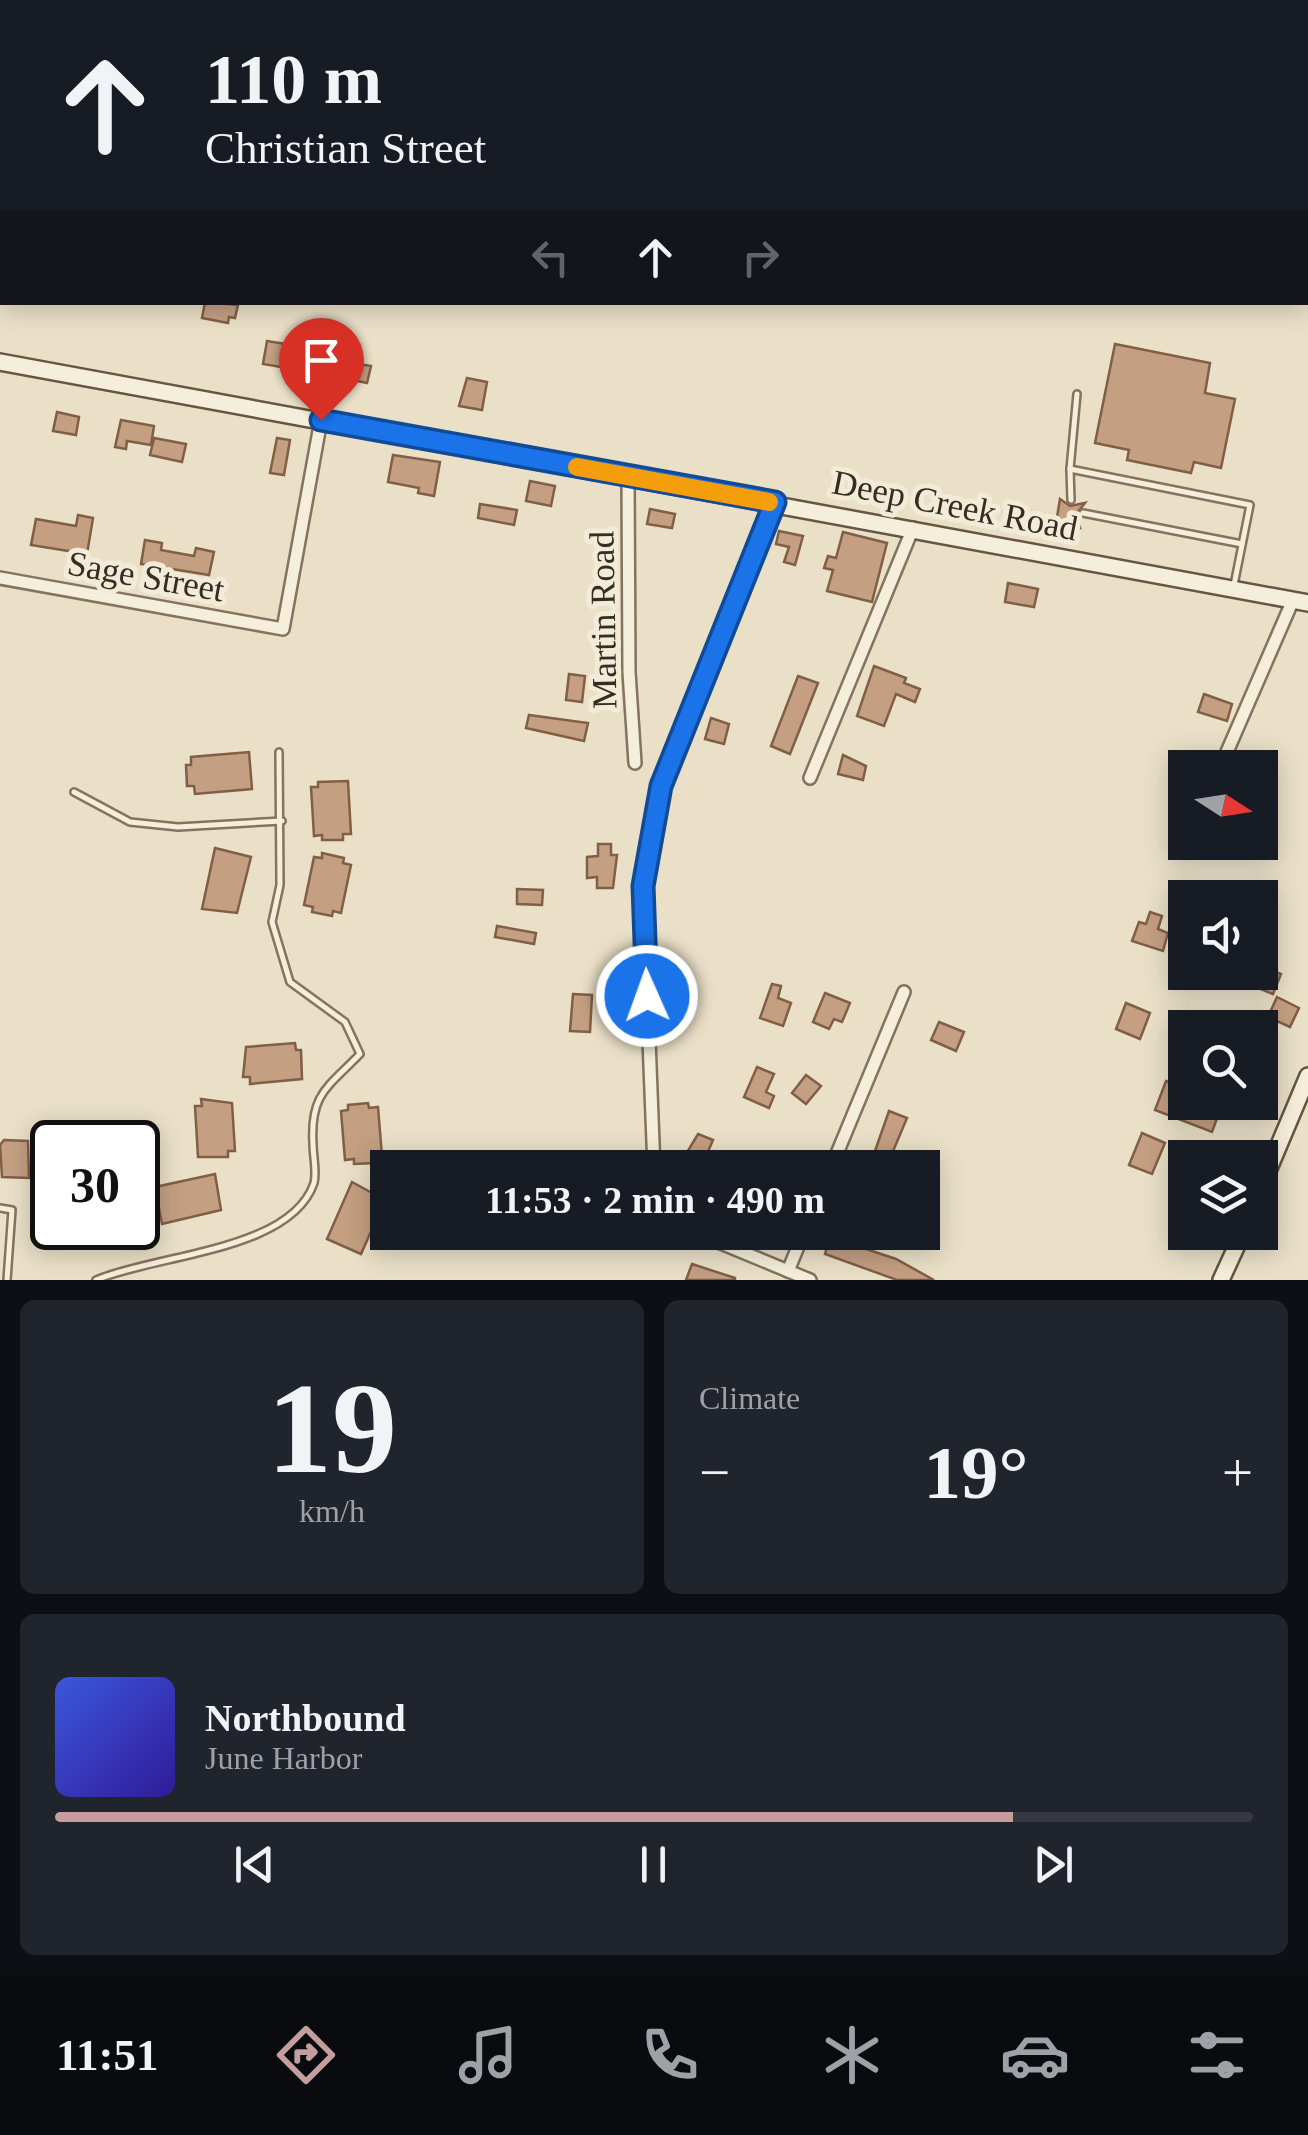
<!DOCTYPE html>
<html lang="en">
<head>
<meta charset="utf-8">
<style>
	:root { --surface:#171b24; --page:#20242c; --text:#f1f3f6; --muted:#9ea1a6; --line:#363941; --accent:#c49e9f }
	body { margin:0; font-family:Georgia,serif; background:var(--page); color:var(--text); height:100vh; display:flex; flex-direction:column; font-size:38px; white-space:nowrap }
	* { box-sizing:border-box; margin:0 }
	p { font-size:32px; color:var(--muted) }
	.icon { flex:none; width:55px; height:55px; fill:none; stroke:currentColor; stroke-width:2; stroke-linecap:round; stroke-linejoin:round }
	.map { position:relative; height:1280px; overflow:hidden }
	.sheet { display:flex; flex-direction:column; gap:20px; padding:20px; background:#0d0f14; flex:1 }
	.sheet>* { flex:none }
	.banner { position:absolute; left:0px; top:0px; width:1310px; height:305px; box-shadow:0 5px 25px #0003; background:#171b24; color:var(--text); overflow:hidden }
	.needle { width:65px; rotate:102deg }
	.controls { position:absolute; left:1168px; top:750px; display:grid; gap:20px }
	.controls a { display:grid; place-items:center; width:110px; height:110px; border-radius:0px; background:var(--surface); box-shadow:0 5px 25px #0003; font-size:50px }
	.speed { position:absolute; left:30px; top:1120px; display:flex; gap:20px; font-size:50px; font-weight:700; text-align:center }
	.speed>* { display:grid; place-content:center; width:130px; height:130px; border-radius:50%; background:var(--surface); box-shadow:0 5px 25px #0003; line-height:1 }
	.speed .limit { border:5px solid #111; border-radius:15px; background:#fff; color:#111 }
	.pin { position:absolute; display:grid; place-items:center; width:85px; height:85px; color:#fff; margin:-102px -42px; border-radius:50% 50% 50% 0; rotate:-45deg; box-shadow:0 0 10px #0007 }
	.pin .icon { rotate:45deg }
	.me { position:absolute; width:110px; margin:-55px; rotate:358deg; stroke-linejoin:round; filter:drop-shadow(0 0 8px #0008) }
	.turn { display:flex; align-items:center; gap:35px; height:210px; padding:0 40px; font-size:45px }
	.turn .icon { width:130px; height:130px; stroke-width:2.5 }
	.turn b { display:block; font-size:70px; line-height:85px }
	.lanes { display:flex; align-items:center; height:95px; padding:0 40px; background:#0003; justify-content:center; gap:50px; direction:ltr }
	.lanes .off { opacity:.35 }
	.big { font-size:75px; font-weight:700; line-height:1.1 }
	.sheet .tile { flex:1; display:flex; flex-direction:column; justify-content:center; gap:15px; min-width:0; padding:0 35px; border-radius:15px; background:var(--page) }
	.sheet .dial { align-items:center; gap:0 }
	.dial b { font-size:130px; line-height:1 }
	.song { display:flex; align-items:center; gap:30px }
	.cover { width:120px; height:120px; border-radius:15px; background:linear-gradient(135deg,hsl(230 70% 55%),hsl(250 70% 35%)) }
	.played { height:10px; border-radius:5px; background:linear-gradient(90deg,var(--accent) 80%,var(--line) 80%) }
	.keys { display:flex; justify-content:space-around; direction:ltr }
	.heat { display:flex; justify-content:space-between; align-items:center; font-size:55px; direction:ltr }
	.sheet .tiles { flex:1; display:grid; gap:20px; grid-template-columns:1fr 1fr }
	.tile:last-child { grid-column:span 2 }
	.trip { position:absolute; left:370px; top:1150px; width:570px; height:100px; border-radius:0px; background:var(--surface); box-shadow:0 5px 25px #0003; font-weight:700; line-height:100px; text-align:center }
	.dock { display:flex; height:160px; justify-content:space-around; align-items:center; background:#090b0e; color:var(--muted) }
	.dock .icon { width:70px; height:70px }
	.dock .active { color:var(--accent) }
	.dock b { font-size:45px; color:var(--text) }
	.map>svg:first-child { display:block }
	.building { fill:#c49f82; stroke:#815f47; stroke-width:2.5 }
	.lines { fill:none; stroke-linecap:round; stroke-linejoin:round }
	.lane-casing { stroke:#84735f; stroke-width:10 }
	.street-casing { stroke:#84735f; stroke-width:16 }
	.secondary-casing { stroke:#665542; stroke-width:20 }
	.lane { stroke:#f5eeda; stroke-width:5 }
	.street { stroke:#f5eeda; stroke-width:11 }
	.secondary { stroke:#f5eeda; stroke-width:15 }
	.route-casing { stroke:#114b97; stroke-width:25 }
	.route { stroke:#1a73e8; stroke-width:18 }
	.slow { stroke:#f59e0b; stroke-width:18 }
	.labels { text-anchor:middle; stroke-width:10; stroke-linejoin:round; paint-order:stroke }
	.street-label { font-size:35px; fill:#362c21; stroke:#f2ebd7 }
</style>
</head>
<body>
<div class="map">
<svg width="1308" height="1280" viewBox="0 0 1308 1280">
	<rect width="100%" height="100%" fill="#eae0c8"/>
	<g class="building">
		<path d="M205,302l33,3 -3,13 -6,-1 -1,6 -26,-5z"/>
		<path d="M267,341l44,7 -6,31 -19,-4 1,-7 -24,-4z"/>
		<path d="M1115,344l95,19 -5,30 30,6 -14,69 -27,-6 -3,11 -64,-13 2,-10 -34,-7z"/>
		<path d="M341,361l30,5 -4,17 -29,-6z"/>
		<path d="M467,378l20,4 -5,28 -23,-4z"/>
		<path d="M57,412l22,5 -3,18 -23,-4z"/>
		<path d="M121,420l33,6 -3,19 -24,-4 -1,8 -11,-2z"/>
		<path d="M154,438l32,6 -4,18 -32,-7z"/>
		<path d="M277,438l13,2 -6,35 -14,-2z"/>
		<path d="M393,455l47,7 -6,34 -16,-3 1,-5 -31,-6z"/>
		<path d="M530,481l25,5 -4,20 -25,-5z"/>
		<path d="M1060,499l10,7 15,-3 -8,10 3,15 -24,-5z"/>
		<path d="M480,504l37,6 -3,15 -36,-7z"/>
		<path d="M650,509l25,5 -3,14 -25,-4z"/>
		<path d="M78,515l15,3 -6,36 -56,-9 5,-26 40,7z"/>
		<path d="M779,531l24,5 -8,29 -11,-3 5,-15 -13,-3z"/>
		<path d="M843,532l44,11 -15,59 -45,-11 6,-21 -9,-2 4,-12 8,2z"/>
		<path d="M145,540l17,3 -1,7 33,6 2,-8 18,4 -5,23 -68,-11z"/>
		<path d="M1008,583l30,6 -4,18 -29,-5z"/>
		<path d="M874,666l32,12 -2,5 16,6 -5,13 -19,-8 -12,32 -27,-10z"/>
		<path d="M569,674l16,2 -3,26 -16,-2z"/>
		<path d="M798,676l20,7 -28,71 -19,-8z"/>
		<path d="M1204,694l28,10 -5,17 -29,-9z"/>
		<path d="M529,715l59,8 -4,18 -58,-13z"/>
		<path d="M711,718l18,6 -5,20 -19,-5z"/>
		<path d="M249,752l3,37 -57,5 -1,-8h-7l-1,-21h5v-8z"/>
		<path d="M843,755l23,11 -3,14 -25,-6z"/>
		<path d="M348,781l3,53h-8v6h-21v-5l-8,1 -3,-49h7v-5z"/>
		<path d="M598,844h13v11h6l-4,33h-16v-11l-10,1v-21l11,-1z"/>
		<path d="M215,848l36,9 -14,56 -35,-4z"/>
		<path d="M322,853l22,5 -1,5 8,2 -10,48 -8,-2 -1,5 -20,-4 1,-5 -9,-2 10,-48 8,1z"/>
		<path d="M517,889l26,1 -1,15 -25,-1z"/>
		<path d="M1150,912l12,4 -4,13 10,4 -5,18 -31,-10 7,-19 7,2z"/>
		<path d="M497,926l39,7 -2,11 -39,-7z"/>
		<path d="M1260,966l21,8 -8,20 -52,-21 39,-1z"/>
		<path d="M772,984l9,2 -3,12 13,5 -8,23 -23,-8z"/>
		<path d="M825,993l25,10 -8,19 -8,-3 -5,10 -16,-7z"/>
		<path d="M573,994l19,1 -2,37 -20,-1z"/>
		<path d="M1277,997l22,11 -9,19 -22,-10z"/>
		<path d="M1126,1003l24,10 -10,26 -24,-10z"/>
		<path d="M939,1022l25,10 -8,19 -25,-11z"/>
		<path d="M295,1043l1,7h5l1,29 -52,5v-7h-7l3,-30z"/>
		<path d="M757,1067l17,7 -8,18 8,4 -5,12 -25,-11z"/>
		<path d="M806,1075l15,11 -15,18 -14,-11z"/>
		<path d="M1166,1081l19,7v14h38l-11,30 -57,-22z"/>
		<path d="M201,1099l31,4 3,48h-7v6h-30l-3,-51h7z"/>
		<path d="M368,1103l1,5 9,-1 4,49 -8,1 1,6 -21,1v-5l-9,1 -4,-49 7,-1v-5z"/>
		<path d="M889,1111l18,7 -21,50h-17z"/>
		<path d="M1142,1133l23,10 -13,31 -23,-9z"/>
		<path d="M698,1134l15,6 -9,21 -18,-7z"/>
		<path d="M4,1140l24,1 1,37 -27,-1 -2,-32z"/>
		<path d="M215,1174l6,36 -59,14 -7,-37z"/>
		<path d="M352,1182l33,18 -24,54 -34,-15z"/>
		<path d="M40,1219l12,2v7h22l-1,16 -35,-6z"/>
		<path d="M830,1237l66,22 38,21h-37l-72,-26z"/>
		<path d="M692,1264l43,14v2h-49z"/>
	</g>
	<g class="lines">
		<defs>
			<g id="lane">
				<path d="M1077,394l-7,75 180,36 -16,80"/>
				<path d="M1070,469l1,31"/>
				<path d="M1083,513l159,31"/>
				<path d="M74,792l56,30 48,5 104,-6"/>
				<path d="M0,1208l12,2 -5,70"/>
				<path d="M96,1280c62,-26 195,-29 218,-97 3,-11 -1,-27 -1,-39 -3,-50 14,-56 47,-90l-15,-32 -55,-40 -18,-60 8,-37 -1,-133"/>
			</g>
			<g id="street">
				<path d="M628,476l1,196 6,91"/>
				<path d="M0,578l283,51 38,-209"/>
				<path d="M1220,768l73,-168"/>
				<path d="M810,778l103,-250"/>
				<path d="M654,1168l-11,-282 18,-101 114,-283"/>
				<path d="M831,1168l73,-176"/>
				<path d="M694,1232l116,48"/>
				<path d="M788,1271l16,-39"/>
			</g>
			<g id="secondary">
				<path d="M0,362l1308,241"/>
				<path d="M1260,1190l48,-114"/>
				<path d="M1221,1280l22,-48"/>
			</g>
		</defs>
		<use href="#lane" class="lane-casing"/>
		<use href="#street" class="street-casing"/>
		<use href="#secondary" class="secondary-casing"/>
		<use href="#lane" class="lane"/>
		<use href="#street" class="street"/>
		<use href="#secondary" class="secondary"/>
	</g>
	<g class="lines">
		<defs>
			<path id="route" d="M321,420l454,82 -114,284 -18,100 4,110"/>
		</defs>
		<use href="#route" class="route-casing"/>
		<use href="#route" class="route"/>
		<path class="slow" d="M577,467l192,35"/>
	</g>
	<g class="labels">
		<g class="street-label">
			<text transform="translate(955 505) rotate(11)" y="12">Deep Creek Road</text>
			<text transform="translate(146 576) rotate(10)" y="12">Sage Street</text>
			<text transform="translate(603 620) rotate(-91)" y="12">Martin Road</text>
		</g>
	</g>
</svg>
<div class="controls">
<a><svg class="needle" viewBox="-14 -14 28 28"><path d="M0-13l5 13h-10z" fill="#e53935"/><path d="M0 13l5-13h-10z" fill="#9ea1a6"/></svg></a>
<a><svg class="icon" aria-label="sound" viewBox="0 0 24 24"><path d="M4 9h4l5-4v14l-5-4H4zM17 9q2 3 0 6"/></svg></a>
<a><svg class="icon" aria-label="search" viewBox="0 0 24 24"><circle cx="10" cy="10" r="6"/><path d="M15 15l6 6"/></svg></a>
<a><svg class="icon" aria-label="layers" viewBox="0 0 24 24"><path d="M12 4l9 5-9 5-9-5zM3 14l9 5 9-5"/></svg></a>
</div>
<div class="speed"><div class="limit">30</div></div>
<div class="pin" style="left:321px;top:420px;background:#d93025"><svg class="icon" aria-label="arrive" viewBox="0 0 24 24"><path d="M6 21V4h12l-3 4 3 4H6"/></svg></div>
<svg class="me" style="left:647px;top:996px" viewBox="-20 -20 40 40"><circle r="17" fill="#1a73e8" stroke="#fff" stroke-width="3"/><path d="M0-11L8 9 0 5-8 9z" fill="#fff"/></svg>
<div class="trip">11:53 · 2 min · 490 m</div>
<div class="banner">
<div class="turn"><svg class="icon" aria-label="ahead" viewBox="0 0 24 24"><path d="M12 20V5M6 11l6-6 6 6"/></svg><div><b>110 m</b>Christian Street</div></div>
<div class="lanes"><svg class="icon off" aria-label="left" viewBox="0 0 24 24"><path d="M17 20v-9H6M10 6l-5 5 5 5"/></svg><svg class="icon" aria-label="ahead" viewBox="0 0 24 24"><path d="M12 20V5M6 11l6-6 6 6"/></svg><svg class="icon off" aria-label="right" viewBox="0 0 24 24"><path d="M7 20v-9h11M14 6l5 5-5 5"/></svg></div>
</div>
</div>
<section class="sheet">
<div class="tiles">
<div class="tile dial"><b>19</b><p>km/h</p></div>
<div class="tile"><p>Climate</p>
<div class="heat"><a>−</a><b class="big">19°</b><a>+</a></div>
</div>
<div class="tile">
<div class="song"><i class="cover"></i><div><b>Northbound</b><p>June Harbor</p></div></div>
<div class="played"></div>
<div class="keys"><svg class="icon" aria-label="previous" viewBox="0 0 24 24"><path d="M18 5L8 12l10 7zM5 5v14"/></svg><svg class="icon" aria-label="pause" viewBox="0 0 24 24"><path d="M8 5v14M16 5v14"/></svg><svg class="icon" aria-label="next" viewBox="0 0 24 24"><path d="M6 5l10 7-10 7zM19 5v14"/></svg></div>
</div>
</div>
</section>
<nav class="dock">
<b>11:51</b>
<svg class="icon active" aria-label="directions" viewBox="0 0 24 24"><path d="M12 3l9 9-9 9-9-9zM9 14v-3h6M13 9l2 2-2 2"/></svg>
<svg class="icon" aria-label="music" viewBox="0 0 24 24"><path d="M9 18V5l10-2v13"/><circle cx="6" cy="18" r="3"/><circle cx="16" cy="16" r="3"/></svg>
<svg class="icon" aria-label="phone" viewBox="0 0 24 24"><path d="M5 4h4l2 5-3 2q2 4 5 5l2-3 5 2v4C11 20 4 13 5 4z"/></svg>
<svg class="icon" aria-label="climate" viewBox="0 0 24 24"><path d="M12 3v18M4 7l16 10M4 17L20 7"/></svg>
<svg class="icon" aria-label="car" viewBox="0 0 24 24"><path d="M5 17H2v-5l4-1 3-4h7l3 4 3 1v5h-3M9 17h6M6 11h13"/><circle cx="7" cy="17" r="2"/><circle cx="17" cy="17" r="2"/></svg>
<svg class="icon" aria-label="filters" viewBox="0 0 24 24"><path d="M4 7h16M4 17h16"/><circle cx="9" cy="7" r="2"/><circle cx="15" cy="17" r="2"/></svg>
</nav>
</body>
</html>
